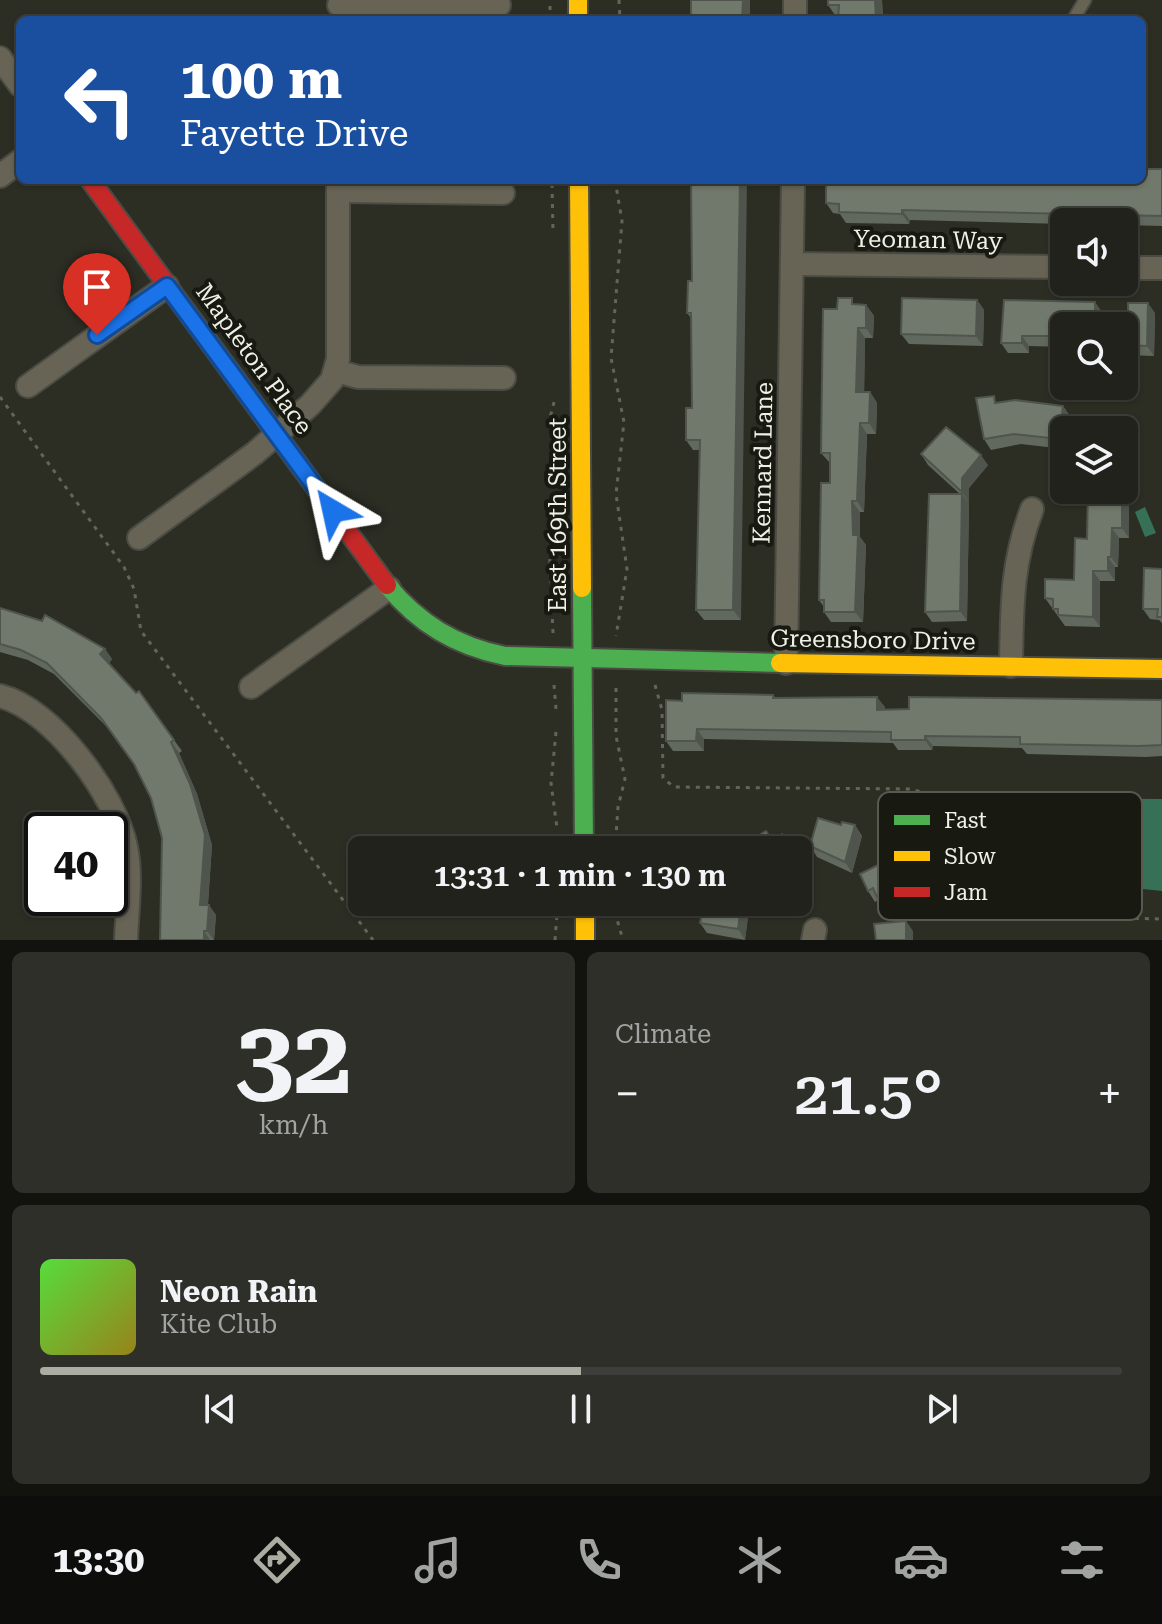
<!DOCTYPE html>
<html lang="en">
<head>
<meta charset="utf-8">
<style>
	:root { --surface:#21221b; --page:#2d2f28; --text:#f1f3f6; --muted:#a2a4a3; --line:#3e3f3a; --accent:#abada2 }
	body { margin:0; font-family:"Roboto Serif",serif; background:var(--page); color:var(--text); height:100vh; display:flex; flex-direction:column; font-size:30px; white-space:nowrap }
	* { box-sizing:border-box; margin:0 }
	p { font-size:26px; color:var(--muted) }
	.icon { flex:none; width:44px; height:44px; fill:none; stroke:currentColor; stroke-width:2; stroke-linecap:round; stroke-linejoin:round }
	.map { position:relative; height:940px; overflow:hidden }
	.drawer { display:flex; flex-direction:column; gap:12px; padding:12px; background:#12130f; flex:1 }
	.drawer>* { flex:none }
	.hud { position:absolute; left:16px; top:16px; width:1130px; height:168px; border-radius:12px; box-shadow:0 2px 6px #0004,0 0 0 2px var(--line); background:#1a4fa0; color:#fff; overflow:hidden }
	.tools { position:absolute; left:1050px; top:208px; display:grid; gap:16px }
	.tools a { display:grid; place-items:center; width:88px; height:88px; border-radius:12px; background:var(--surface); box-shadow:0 2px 6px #0004,0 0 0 2px var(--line); font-size:40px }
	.speed { position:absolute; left:24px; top:812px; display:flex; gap:16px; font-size:40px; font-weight:700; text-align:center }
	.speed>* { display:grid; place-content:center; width:104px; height:104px; border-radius:50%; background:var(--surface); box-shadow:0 2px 6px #0004,0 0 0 2px var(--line); line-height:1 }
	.speed .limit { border:4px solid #111; border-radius:12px; background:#fff; color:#111 }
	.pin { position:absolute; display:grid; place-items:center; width:68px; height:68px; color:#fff; margin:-82px -34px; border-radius:50% 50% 50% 0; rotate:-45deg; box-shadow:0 0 8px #0007 }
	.pin .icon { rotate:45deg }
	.me { position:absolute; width:88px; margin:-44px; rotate:324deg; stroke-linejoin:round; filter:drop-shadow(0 0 6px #0008) }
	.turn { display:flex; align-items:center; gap:28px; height:168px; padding:0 32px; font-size:36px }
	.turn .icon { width:104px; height:104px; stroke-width:2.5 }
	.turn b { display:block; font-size:56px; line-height:68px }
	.big { font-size:60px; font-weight:600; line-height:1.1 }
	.drawer .tile { flex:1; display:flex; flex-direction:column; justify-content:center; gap:12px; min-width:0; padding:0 28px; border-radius:12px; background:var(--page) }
	.drawer .dial { align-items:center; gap:0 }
	.dial b { font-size:104px; line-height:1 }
	.song { display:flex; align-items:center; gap:24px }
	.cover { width:96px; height:96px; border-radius:12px; background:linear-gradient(135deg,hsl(110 70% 55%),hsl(50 70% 35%)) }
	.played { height:8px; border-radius:4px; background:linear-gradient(90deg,var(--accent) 50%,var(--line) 50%) }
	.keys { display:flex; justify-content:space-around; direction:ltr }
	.heat { display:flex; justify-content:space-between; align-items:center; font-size:44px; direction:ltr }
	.drawer .tiles { flex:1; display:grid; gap:12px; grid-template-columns:1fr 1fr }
	.tile:last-child { grid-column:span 2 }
	.trip { position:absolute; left:348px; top:836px; width:464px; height:80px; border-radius:12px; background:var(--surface); box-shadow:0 2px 6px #0004,0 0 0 2px var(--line); font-weight:600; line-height:80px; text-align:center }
	.dock { display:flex; height:128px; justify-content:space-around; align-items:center; background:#0d0e0b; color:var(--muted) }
	.dock .icon { width:56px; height:56px }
	.dock .active { color:var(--accent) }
	.dock b { font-size:36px; color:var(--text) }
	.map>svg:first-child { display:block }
	.water { fill:#367057 }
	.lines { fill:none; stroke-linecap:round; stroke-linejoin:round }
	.lane-casing { stroke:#4a4c44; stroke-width:15 }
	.street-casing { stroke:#4a4c44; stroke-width:26 }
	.fast-casing { stroke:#4a4c44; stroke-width:22 }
	.slow-casing { stroke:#4a4c44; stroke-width:22 }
	.jam-casing { stroke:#4a4c44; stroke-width:22 }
	.path { stroke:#666459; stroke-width:3; stroke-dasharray:4 6; stroke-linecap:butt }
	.lane { stroke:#676355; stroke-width:11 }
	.street { stroke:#676355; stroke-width:22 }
	.fast { stroke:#4caf50; stroke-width:18 }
	.slow { stroke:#ffc107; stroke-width:18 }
	.jam { stroke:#c62828; stroke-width:18 }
	.wall { fill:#61685d }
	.shaded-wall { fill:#4f554c }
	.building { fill:#71796c; stroke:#4f554c; stroke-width:2 }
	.route-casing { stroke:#114b97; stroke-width:20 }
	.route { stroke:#1a73e8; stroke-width:14 }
	.labels { text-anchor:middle; stroke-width:8; stroke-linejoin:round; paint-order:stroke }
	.street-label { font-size:24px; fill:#eff1e6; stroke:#181911 }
	.key { fill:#181911; stroke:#585a51; stroke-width:2 }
	.key-label { font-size:22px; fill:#eff1e6 }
</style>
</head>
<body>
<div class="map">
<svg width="1162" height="940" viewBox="0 0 1162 940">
	<rect width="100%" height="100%" fill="#2c2e24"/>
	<g class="water">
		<path d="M1145,507l11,26 -11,4 -10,-25z"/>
		<path d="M1019,798l143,1v92l-48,-5 -87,-1 -32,-6 -14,-28 2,-28 22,-22z"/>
	</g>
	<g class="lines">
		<defs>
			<path id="lane" d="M1073,20l12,-20"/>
			<g id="street">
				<path d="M339,5h160"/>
				<path d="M795,20v-20"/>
				<path d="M0,58l20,27"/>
				<path d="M0,176l20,-15"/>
				<path d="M339,191l164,2"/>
				<path d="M792,264l272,3"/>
				<path d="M1124,268h38"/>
				<path d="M336,371l22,6 146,1"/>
				<path d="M28,386l139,-100"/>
				<path d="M139,538l116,-85 55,-48 22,-25 6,-21v-179"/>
				<path d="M786,663l7,-483"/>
				<path d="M1011,666c1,-57 0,-102 21,-157"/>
				<path d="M251,687l138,-99"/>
				<path d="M0,696c53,13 116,100 126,151 6,29 1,64 0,93"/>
				<path d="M813,940l2,-10"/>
			</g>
			<g id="fast">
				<path d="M387,585c32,39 69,61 118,71l275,7"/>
				<path d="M582,588l2,262"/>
			</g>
			<g id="slow">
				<path d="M578,0v20"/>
				<path d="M579,180l3,408"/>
				<path d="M780,663l382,6"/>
				<path d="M585,902v38"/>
			</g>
			<path id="jam" d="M90,180l297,405"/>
		</defs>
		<use href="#lane" class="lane-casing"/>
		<use href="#street" class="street-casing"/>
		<use href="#fast" class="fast-casing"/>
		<use href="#slow" class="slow-casing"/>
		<use href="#jam" class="jam-casing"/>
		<g class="path">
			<path d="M619,0l1,20"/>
			<path d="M550,20v-20"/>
			<path d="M615,180l7,41 -11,137 13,64 -8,72 11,75 -11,67"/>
			<path d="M552,184l1,48"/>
			<path d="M0,397l124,170 10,22 7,42 232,309"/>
			<path d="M554,402l-4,16 4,56"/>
			<path d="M553,633l-4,-93 6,-31"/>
			<path d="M554,685l2,24"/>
			<path d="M655,685l7,25 1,68 11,9 237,2 10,3c25,43 32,96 77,123l164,4"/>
			<path d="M556,732l-5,51 6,45"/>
			<path d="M615,850l3,-43 7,-28 -9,-43v-52"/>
			<path d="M612,902l11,38"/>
			<path d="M555,940l3,-38"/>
		</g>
		<use href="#lane" class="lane"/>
		<use href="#street" class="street"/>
		<use href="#fast" class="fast"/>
		<use href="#slow" class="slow"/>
		<use href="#jam" class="jam"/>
	</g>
	<g class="wall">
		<path d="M828,0h54l1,20h-45v-5h-3l-7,-10z"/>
		<path d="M1162,169v57l-38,-1v-3h-60v2l-154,-4 -1,4 -63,-1 -6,-9 -7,-1 -7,-10 316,-23z"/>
		<path d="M692,281l49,339h-37l-8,-10 4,-160h-7l-7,-10 6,-32 -1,-90 -4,-5z"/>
		<path d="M977,300l7,10 -1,36 -74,-2 -8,-10z"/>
		<path d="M857,305h9l8,11 -1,22h-8l-1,54h6l7,11 -1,31h-9l-3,78h-4v25l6,8 -3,77h-32l-7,-10v-5l-5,-7 11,-117v-20l-9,-10 16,-144z"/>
		<path d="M1102,312v2l53,-1 -1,43 -30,-1v-29h-60v21l-35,-1v7h-21l-7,-10z"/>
		<path d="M998,403l65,3 7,10 -1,14h-5v19l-43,-5 -30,6 -7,-11z"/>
		<path d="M921,454l67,11 -19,23v15l-4,-3 4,4 -2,117 -35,1 -7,-10 35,-118 -32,-29z"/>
		<path d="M1124,456l10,15 -10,7z"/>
		<path d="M1129,499v39h-10l-1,29h-3v14h-15v46l-35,-1 -20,-28 29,-18 13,-41z"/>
		<path d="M1162,569v54l-3,-3 -9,-1 -7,-10z"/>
		<path d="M0,608l105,41 7,10 -3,4 65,77 8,11 -3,2 18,41 15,51 -4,60 8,10 -2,25h-54l2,-102 -11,-40 -17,-34 -26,-36 -54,-54 -26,-14 -28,-8z"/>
		<path d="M773,695l3,3 109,9v3l277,-10v56l-16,1 -119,-3 -5,-6 -89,-2 -1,4h-34l-5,-7 -189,-4v12h-31l-7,-10 16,-40z"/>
		<path d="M841,825h14l7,11 -10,37 -35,-16 -7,-11z"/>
		<path d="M902,867l6,12 -4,2 10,21 -26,14 -10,-16 -3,2 -7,-11z"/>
		<path d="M704,902h53l-3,16 -6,-1 -3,23 -38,-7 -7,-10z"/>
	</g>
	<g class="shaded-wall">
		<path d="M743,0h7v20h-8z"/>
		<path d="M875,0h7l1,20h-7z"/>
		<path d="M740,180h7l-6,440 -8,-10z"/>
		<path d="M902,210l8,10 -1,4 -7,-10z"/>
		<path d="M977,300l7,10 -1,36 -7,-10z"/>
		<path d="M1095,302l7,10v13l-7,-10z"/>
		<path d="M1148,303l7,10 -1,43 -7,-10z"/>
		<path d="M866,305l8,11 -1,22 -7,-10z"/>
		<path d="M858,328l7,10 -1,64 -8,-10z"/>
		<path d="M1022,336l7,10v7l-7,-10z"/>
		<path d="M870,392l7,11 -1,31 -7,-11z"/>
		<path d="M1063,406l7,10 -1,14h-5v16l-5,-7z"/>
		<path d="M860,423l7,11 -3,78 -7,-11z"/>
		<path d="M981,455l7,10 -19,23v15l-7,-11v-14z"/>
		<path d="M1122,490l7,9v39l-7,-10z"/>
		<path d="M962,494l7,10 -2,117 -7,-10z"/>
		<path d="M852,501l8,11v25l6,8 -3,77 -8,-10z"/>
		<path d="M1112,528l7,10 -1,29 -7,-10z"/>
		<path d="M1108,557l7,10v14l-7,-10z"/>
		<path d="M1093,571l7,10v46l-7,-10z"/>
		<path d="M105,649l7,10 -4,6 -8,-11z"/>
		<path d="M877,697l8,10v13l-8,-10z"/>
		<path d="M697,729l7,10v12l-8,-10z"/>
		<path d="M925,736l8,10 -1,4 -7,-10z"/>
		<path d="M171,742l8,11 18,41 15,51 -5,70 -7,-10z"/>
		<path d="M855,825l7,11 -10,37 -7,-11z"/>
		<path d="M896,871l8,10 10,21 -7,-10z"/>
		<path d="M748,902h9l-3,16 -7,-10z"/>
		<path d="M209,905l7,10 -2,25 -7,-9z"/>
		<path d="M741,907l7,10 -3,23 -7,-11z"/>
		<path d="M906,921l7,10v9h-7z"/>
		<path d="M204,931l6,9h-6z"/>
	</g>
	<g class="building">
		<path d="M691,0h52l-1,20h-51z"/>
		<path d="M828,0h47l1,20h-38l1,-15h-11z"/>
		<path d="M1142,169h20v47l-260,-6v4l-63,-2v-8l-13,-1v-23h316z"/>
		<path d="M691,180h49l-7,430h-37l4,-170h-14v-32h6l-1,-95h-4l1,-32h4z"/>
		<path d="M838,298h14v6l14,1v23h-8l-2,64h14l-1,31h-9l-3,78h-5l1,34h5l-3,77h-31v-12h-5l2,-117h9v-30h-9l2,-144h14z"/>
		<path d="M902,298l75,2 -1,36 -75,-2z"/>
		<path d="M1004,300l91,2v13l33,-1v-11h20l-1,43 -23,-1v-19h-60v10h-42v7h-21z"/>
		<path d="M994,396l1,7 20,-3 48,6 -4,33 -45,-5 -30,5 -8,-41z"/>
		<path d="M946,427l35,28 -19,23v14l-41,-38z"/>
		<path d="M1088,490h34v38h-10l-1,29h-3v14h-15v46l-35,-2v-6h-5v-10l-8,-1v-19l29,1 1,-42 12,1z"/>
		<path d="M929,494h33l-2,117 -35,1z"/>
		<path d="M1144,568l18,1v48h-5l1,-8h-15z"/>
		<path d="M0,608l42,13 3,-6 60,34 -5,5 36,39 3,-2 35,49 -3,2 19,42 15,51 -5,70h9l-2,26h-3v9h-44l2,-102 -11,-40 -17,-34 -33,-46 -54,-55 -26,-13 -21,-6z"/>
		<path d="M682,693l91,2v3l104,-1v13l32,-1v-12l253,3v45l-23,1 -119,-2v-7l-95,-1v4h-34v-8l-194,-3 -1,12h-30v-41l16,1z"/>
		<path d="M818,818l23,7 1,-3 13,3 -10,37 -35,-16z"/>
		<path d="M766,831l6,9 10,-6 10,16h-57z"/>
		<path d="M894,857l6,12 -4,2 11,21 -26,14 -8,-18 -5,3 -8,-17z"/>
		<path d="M704,902h44l-1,6 -6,-1 -3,22 -38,-6z"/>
		<path d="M906,921v19h-30l-2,-16z"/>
	</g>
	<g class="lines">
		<defs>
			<path id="route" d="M97,335l70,-49 166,225"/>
		</defs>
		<use href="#route" class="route-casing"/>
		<use href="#route" class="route"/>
	</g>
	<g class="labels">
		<g class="street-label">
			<text transform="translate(928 240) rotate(1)" y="8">Yeoman Way</text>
			<text transform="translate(254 359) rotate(54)" y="8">Mapleton Place</text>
			<text transform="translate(763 463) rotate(-89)" y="8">Kennard Lane</text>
			<text transform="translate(558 515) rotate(-90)" y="8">East 169th Street</text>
			<text transform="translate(873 640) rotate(1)" y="8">Greensboro Drive</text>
		</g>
	</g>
	<rect x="878" y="792" width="264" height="128" rx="12" class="key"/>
	<rect x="894" y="815" width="36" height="10" fill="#4caf50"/>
	<rect x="894" y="851" width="36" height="10" fill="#ffc107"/>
	<rect x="894" y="887" width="36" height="10" fill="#c62828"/>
	<g class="key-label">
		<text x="944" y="828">Fast</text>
		<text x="944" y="864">Slow</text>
		<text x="944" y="900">Jam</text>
	</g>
</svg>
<div class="tools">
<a><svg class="icon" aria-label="sound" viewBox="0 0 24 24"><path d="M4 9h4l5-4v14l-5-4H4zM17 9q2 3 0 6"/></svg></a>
<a><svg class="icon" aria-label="search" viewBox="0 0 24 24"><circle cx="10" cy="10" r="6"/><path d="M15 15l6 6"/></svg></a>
<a><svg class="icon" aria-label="layers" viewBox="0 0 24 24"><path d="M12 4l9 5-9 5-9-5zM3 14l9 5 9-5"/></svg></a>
</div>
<div class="speed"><div class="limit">40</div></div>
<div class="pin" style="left:97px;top:335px;background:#d93025"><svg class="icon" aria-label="arrive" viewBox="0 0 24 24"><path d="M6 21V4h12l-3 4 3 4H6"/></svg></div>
<svg class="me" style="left:333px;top:511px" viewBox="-20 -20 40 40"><path d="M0-17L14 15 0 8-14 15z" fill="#1a73e8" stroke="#fff" stroke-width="4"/></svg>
<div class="trip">13:31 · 1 min · 130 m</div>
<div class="hud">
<div class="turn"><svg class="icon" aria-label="left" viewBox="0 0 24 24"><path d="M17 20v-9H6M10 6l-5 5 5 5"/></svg><div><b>100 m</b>Fayette Drive</div></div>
</div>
</div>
<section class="drawer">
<div class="tiles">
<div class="tile dial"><b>32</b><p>km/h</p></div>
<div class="tile"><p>Climate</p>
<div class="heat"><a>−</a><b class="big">21.5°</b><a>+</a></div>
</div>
<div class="tile">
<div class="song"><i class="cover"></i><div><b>Neon Rain</b><p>Kite Club</p></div></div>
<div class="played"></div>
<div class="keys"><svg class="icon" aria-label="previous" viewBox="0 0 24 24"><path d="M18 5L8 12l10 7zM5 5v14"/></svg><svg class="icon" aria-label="pause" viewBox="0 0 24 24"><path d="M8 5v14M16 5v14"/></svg><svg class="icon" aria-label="next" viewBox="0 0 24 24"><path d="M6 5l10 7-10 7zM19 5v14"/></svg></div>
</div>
</div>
</section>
<nav class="dock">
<b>13:30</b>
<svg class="icon active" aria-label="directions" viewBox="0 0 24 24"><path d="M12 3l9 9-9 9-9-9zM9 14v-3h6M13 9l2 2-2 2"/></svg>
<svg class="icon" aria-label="music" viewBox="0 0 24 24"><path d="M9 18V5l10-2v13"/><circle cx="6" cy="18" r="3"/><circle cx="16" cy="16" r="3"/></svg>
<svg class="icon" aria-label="phone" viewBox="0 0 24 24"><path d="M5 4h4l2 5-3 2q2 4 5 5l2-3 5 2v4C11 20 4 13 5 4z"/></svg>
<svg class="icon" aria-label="climate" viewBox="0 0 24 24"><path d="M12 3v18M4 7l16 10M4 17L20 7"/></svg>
<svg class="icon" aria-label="car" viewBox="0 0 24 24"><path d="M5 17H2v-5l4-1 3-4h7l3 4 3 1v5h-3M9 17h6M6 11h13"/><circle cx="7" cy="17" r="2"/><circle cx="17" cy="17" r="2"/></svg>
<svg class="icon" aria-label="filters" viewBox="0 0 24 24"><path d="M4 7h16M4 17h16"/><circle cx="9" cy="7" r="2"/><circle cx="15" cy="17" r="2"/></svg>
</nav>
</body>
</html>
